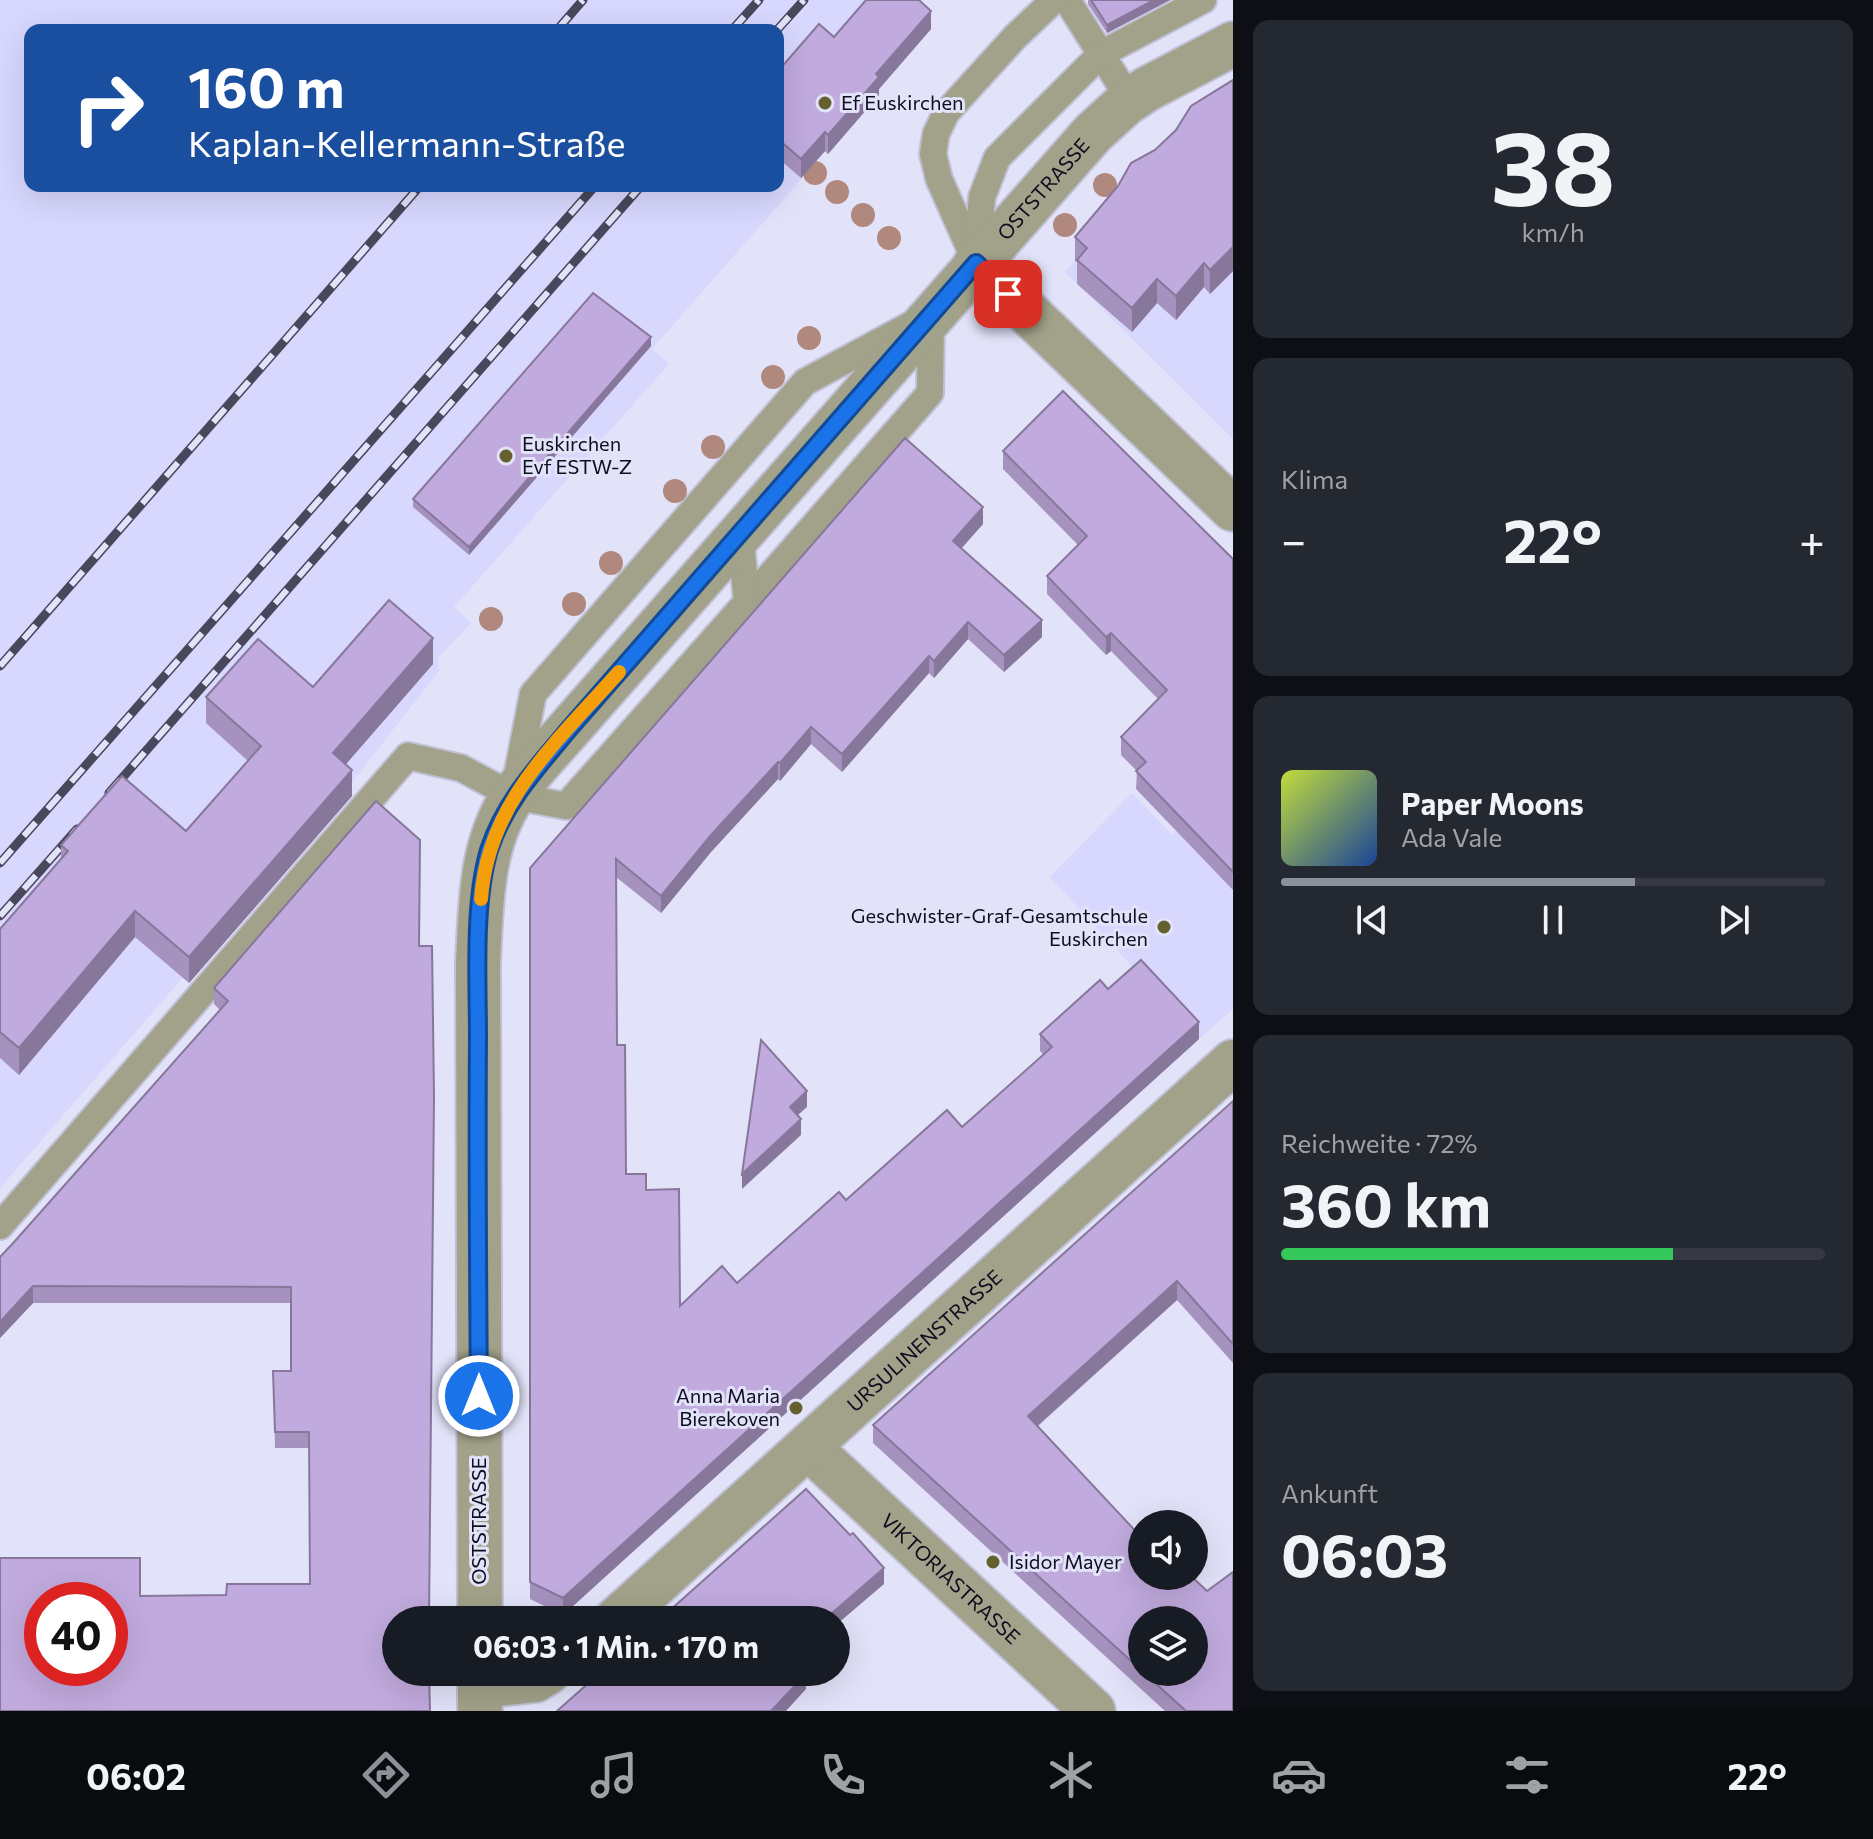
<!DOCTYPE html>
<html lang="de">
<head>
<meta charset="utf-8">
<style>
	:root { --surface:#171b24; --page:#242831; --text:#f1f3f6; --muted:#9ea1a6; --line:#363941; --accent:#8c9099 }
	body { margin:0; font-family:Commissioner,sans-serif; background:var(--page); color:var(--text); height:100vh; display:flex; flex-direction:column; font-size:30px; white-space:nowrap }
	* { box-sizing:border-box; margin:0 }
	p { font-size:26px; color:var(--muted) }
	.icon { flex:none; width:44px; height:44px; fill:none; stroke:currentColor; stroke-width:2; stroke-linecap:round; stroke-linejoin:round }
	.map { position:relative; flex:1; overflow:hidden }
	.drawer { display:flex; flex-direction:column; gap:20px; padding:20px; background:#0d0f14; width:640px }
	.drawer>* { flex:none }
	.banner { position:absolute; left:24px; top:24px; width:760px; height:168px; border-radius:16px; box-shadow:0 8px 32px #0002; background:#1a4fa0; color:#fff; overflow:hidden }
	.controls { position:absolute; left:1128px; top:1510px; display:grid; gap:16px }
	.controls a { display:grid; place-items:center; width:80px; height:80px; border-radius:50%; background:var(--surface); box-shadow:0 8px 32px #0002; font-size:40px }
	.speed { position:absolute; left:24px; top:1582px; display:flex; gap:16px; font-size:40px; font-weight:700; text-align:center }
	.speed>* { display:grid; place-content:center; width:104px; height:104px; border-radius:50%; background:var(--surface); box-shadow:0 8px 32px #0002; line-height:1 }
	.speed .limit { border:12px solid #d22; background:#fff; color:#111 }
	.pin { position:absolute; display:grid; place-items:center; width:68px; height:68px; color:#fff; margin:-34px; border-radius:16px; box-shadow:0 4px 12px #0006 }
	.me { position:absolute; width:88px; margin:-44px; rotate:0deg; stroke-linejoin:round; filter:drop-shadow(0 0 6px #0008) }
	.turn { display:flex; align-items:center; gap:28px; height:168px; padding:0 32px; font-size:36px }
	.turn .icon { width:104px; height:104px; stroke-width:2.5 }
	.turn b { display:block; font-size:56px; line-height:68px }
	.big { font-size:60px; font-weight:700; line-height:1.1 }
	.drawer .tile { flex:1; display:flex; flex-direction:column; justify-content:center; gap:12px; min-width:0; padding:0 28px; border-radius:16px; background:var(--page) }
	.drawer .dial { align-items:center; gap:0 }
	.dial b { font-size:104px; line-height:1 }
	.song { display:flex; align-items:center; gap:24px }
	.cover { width:96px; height:96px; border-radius:12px; background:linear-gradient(135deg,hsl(70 70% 55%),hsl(220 70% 35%)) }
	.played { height:8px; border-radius:4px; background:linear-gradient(90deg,var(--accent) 65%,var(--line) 65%) }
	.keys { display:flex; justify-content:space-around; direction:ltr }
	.heat { display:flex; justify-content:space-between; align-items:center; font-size:44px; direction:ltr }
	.charge { height:12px; border-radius:6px; background:linear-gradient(90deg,#34c759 72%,var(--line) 0) }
	.trip { position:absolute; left:382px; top:1606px; width:468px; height:80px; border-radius:40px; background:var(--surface); box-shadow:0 8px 32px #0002; font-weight:700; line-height:80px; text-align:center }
	.tabs { display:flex; height:128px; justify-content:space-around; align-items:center; background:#090b0e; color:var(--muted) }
	.tabs .icon { width:56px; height:56px }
	.tabs .selected { color:var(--accent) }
	.tabs b { font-size:36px; color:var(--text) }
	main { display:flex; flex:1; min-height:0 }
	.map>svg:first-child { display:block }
	.built { fill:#d8d7fe; fill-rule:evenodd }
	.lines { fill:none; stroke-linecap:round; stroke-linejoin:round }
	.service-casing { stroke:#c0c0d6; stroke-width:30 }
	.minor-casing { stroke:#c0c0d6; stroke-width:48 }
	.tertiary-casing { stroke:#c0c0d6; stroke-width:48 }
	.service { stroke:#a2a189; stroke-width:26 }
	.minor { stroke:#a2a189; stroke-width:44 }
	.tertiary { stroke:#a2a189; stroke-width:44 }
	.rail-casing { stroke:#48475b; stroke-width:9 }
	.rail { stroke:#e2e2f9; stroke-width:6; stroke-dasharray:18; stroke-linecap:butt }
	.tree { fill:#b0887d }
	.wall { fill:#a692bf; fill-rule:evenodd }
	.shaded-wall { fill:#87779b }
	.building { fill:#c1aade; stroke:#87779b; stroke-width:2; fill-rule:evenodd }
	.route-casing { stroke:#114b97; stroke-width:20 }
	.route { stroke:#1a73e8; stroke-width:14 }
	.slow { stroke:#f59e0b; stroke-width:14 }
	.poi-dot { fill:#64612e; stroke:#e2e2f9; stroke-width:3 }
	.labels { text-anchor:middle; stroke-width:6; stroke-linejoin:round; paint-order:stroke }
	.poi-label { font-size:20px; fill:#0e0c1f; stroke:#e2e2f9; text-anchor:start }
	.street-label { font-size:20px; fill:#0e0c1f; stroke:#e2e2f9 }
</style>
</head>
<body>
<main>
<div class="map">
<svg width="1233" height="1711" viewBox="0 0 1233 1711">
	<rect width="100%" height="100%" fill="#e2e2f9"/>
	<g class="built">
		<path d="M0,0h899l32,29 -55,64 3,2 -51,59 -3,-2 -173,197 17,15 -215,243 17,16 -33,35 1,13 -94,120 -345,397zM30,30h748v156h-748z"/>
		<path d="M1233,102v337l-168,-167 52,-61z"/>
		<path d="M1233,773v236l-34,30 -149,-162 82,-84 40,42z"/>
	</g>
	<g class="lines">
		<defs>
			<g id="service">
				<path d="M1067,0l63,100"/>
				<path d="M975,260l-36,-81 -6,-25 3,-20 10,-21 69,-76 39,-37"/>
				<path d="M976,263l6,-66 15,-39 104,-104 102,-54"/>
				<path d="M516,781l17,-87 272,-312 126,-68 -1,79 -183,209"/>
				<path d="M0,1226l408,-470 53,12 52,28 53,10 181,-204 -7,-68"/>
			</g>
			<g id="minor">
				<path d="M976,263l257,246"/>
				<path id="s1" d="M808,1447l285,264"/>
				<path id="s2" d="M616,1620l617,-558"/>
				<path d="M480,1686l55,-6 13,-8"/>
			</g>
			<g id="tertiary">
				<path id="s3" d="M480,1620l-2,-657c3,-57 2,-118 35,-167 16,-24 37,-45 56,-67l524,-596 33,-30 21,-14 86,-45"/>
				<path d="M480,1672v39"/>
			</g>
		</defs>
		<use href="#service" class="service-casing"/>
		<use href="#minor" class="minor-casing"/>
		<use href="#tertiary" class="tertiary-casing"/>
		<use href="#service" class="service"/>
		<use href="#minor" class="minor"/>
		<use href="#tertiary" class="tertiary"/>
		<defs>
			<g id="rail">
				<path d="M557,30l26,-30"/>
				<path d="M732,30l27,-30"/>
				<path d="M777,30l27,-30"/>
				<path d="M0,666l420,-480"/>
				<path d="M109,793l532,-607"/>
				<path d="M0,863l595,-677"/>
				<path d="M0,916l77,-87"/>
			</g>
		</defs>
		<use href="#rail" class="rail-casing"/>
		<use href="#rail" class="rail"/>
	</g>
	<g class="tree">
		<circle cx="815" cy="173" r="12"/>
		<circle cx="1105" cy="185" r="12"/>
		<circle cx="837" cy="192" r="12"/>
		<circle cx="863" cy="215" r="12"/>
		<circle cx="1065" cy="225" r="12"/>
		<circle cx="889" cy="238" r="12"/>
		<circle cx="809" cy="338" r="12"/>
		<circle cx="773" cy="377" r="12"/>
		<circle cx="713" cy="447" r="12"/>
		<circle cx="675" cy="491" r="12"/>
		<circle cx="611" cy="563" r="12"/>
		<circle cx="574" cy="604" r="12"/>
		<circle cx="491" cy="619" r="12"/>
	</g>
	<g class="wall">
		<path d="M1088,0h82l-63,33 -19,-29z"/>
		<path d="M931,29l-52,60v6l-51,59 -3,-3 -24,27 -23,-20v-87l56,-34z"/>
		<path d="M1233,80v191l-23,23 -6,-7 -28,33 -19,-17 -25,29 -55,-48v-22l-2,-1v-24l80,-87 21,-20z"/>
		<path d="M651,346l-182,209 -56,-48v-8z"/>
		<path d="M1003,451l230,108v331l-97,-101 1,-18 -16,-16v-18l37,-38 -47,-48 -5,4 -59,-61v-18l31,-31 -75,-76z"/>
		<path d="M983,524l-22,24 81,89 -38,35 -36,-33 -34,39 -5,-5 -87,99 -31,-28 -31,37 -2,-2 -67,73 -50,61 -45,-36 1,168 9,129 20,16 34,116 57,-23 109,-83 116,-73 82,-72 -4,-4v-17l68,-45 91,50 -636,576 -33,-16v-731z"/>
		<path d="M433,664l-87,100 6,32 -163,187 -54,-46 -116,138 -19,-17v-129l61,-71v-13l125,-14 62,-70 -42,-38v-26l107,-10z"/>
		<path d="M420,946l9,674 -289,-24 86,-1 84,-11 -1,-136h-34l-2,-77h18v-68h-258l-33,35v-81l15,-16 205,-231 -6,-6v-16z"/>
		<path d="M1233,1101v262l-56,-63 -139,126 195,285h-68l-292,-268v-18zM1142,1620l52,52h-52z"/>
	</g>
	<g class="shaded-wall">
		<path d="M1154,0h16l-63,33v-8z"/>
		<path d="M931,11v18l-52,60v6l-51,59v-19l48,-61z"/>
		<path d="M825,132v19l-24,27v-19z"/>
		<path d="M1233,247v24l-23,23v-24z"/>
		<path d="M1204,263v24l-28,33v-24z"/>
		<path d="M1157,279v24l-25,29v-24z"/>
		<path d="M651,337v9l-182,209v-8z"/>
		<path d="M983,507v17l-30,34v-17z"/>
		<path d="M1042,620v17l-38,35v-17z"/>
		<path d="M968,622v17l-34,39v-17z"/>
		<path d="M1111,633v18l-5,4v-18z"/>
		<path d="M433,638v26l-100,115v-26z"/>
		<path d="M929,656v17l-87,99v-18z"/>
		<path d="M811,727v17l-31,37v-18z"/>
		<path d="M778,762v17l-67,73 -50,61v-17l50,-61z"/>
		<path d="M352,770v26l-163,187v-26z"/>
		<path d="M135,911v26l-116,138v-27z"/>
		<path d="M1199,1022v17l-636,576v-17z"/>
		<path d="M807,1091v16l-17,15v-15z"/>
		<path d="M801,1119v16l-59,54v-15z"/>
		<path d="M1177,1281v19l-149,134v-18z"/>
		<path d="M33,1286v17l-33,35v-16z"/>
		<path d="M884,1568v16l-48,41v-5h-12z"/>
		<path d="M806,1674v15l-20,22h-15z"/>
	</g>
	<g class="building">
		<path d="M866,0h53l12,11 -55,63 3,3 -51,58 -3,-3 -24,27 -23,-20v-38l5,-5 -5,-4v-21l41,-47 15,13z"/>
		<path d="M1091,0h63l-47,25z"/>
		<path d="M1233,80v167l-23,23 -6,-7 -28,33 -19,-17 -25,29 -55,-48 10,-12 -12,-11 43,-51 13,-23 24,-13 21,-20 15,-24z"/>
		<path d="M593,293l58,44 -182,210 -56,-48z"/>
		<path d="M1063,391l170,168v313l-97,-101 10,-9 -25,-25 46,-47 -56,-57 -5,4 -59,-61 40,-40 -84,-85z"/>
		<path d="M905,438l78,69 -30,34 89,79 -38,35 -36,-33 -34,39 -5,-5 -87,98 -31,-27 -31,36 -2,-1 -67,73 -50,61 -45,-37 1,186h8l1,129h20v16l33,-1 1,117 42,-40 15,17 102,-91 7,8 101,-90 15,17 90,-80 -12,-13 60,-54 8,9 33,-29 58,62 -636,576 -33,-16v-714z"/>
		<path d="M389,600l44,38 -100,115 19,17 -163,187 -54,-46 -116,137 -19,-16v-103l68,-78 -7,-6 61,-69 64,55 75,-85 -55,-49 52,-58 55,48z"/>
		<path d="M376,801l44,39 -1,106h13l2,150 -5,524h-33v52h33l1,39h-430v-153h140v38l86,-1 1,-11h83l-1,-152h-34l-2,-61h18v-84l-258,-1 -33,36v-65l15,-16 213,-240 -14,-13zM42,1600h68v68h-68z"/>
		<path d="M761,1040l46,51 -17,16 11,12 -59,55z"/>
		<path d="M1233,1101v243l-56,-63 -149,135 114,122v38h49l16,15 26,-19v139h-47l-43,-39h51v-52h-52v51l-269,-246z"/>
		<path d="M806,1489l44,46 3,-2 31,35 -60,52h-165z"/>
		<path d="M601,1672h204l1,2 -35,37h-214z"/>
	</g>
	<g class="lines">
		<defs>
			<path id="route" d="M479,1396c-1,-119 -2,-239 -1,-358 0,-57 -5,-134 11,-188 16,-49 48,-82 80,-121l407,-466 32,31"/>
		</defs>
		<use href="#route" class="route-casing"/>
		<use href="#route" class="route"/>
		<path class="slow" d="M481,899c7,-98 77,-158 138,-227"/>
	</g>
	<g class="poi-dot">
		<circle cx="825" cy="103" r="8"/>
		<circle cx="506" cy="456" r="8"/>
		<circle cx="1164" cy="927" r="8"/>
		<circle cx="796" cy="1408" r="8"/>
		<circle cx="993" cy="1562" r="8"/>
	</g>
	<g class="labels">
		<g class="poi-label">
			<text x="841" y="110">Ef Euskirchen</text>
			<text x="522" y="451">Euskirchen<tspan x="522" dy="23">Evf ESTW-Z</tspan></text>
			<text x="1148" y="923" text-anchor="end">Geschwister-Graf-Gesamtschule<tspan x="1148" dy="23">Euskirchen</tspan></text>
			<text x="780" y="1403" text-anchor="end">Anna Maria<tspan x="780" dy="23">Bierekoven</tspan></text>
			<text x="1009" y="1569">Isidor Mayer</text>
		</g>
		<g class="street-label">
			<text dy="7" stroke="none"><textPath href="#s3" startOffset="1636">OSTSTRASSE</textPath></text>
			<text dy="7" stroke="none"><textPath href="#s2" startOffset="416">URSULINENSTRASSE</textPath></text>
			<text transform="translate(479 1521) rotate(-90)" y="7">OSTSTRASSE</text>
			<text dy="7" stroke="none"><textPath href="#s1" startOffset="194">VIKTORIASTRASSE</textPath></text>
		</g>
	</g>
</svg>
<div class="controls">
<a><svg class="icon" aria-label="sound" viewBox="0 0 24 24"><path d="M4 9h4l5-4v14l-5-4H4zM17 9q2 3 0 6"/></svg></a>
<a><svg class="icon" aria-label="layers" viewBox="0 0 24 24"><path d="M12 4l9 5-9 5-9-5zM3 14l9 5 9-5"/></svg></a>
</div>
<div class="speed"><div class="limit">40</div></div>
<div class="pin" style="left:1008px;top:294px;background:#d93025"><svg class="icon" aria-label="arrive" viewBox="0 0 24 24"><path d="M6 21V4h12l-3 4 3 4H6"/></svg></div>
<svg class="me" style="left:479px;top:1396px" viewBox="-20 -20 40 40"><circle r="17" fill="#1a73e8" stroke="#fff" stroke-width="3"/><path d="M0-11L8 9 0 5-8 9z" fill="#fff"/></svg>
<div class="trip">06:03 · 1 Min. · 170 m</div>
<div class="banner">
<div class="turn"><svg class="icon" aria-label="right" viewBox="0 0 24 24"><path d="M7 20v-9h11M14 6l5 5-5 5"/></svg><div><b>160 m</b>Kaplan-Kellermann-Straße</div></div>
</div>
</div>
<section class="drawer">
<div class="tile dial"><b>38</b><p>km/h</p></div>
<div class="tile"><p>Klima</p>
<div class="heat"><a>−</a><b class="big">22°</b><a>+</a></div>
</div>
<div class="tile">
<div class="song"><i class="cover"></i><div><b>Paper Moons</b><p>Ada Vale</p></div></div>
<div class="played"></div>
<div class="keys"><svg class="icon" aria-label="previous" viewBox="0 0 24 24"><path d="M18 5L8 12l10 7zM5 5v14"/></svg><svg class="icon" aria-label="pause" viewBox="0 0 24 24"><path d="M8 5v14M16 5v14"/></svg><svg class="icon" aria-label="next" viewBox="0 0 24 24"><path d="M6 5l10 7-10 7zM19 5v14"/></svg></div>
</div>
<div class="tile"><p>Reichweite · 72%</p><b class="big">360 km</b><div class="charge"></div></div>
<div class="tile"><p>Ankunft</p><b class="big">06:03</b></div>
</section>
</main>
<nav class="tabs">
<b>06:02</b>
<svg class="icon selected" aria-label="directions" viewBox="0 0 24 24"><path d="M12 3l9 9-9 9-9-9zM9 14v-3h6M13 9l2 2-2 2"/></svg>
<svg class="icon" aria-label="music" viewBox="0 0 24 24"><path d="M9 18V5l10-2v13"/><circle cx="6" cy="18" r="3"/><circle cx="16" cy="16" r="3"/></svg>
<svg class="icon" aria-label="phone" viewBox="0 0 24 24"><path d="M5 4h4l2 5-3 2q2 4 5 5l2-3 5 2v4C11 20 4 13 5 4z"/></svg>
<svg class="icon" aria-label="climate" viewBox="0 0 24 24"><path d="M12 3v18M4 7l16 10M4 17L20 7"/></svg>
<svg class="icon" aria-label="car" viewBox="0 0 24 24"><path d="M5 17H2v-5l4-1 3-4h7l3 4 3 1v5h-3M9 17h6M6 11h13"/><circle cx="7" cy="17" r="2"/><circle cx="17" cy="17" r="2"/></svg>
<svg class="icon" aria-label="filters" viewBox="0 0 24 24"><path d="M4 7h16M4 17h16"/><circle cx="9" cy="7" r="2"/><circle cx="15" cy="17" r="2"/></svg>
<b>22°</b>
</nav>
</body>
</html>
